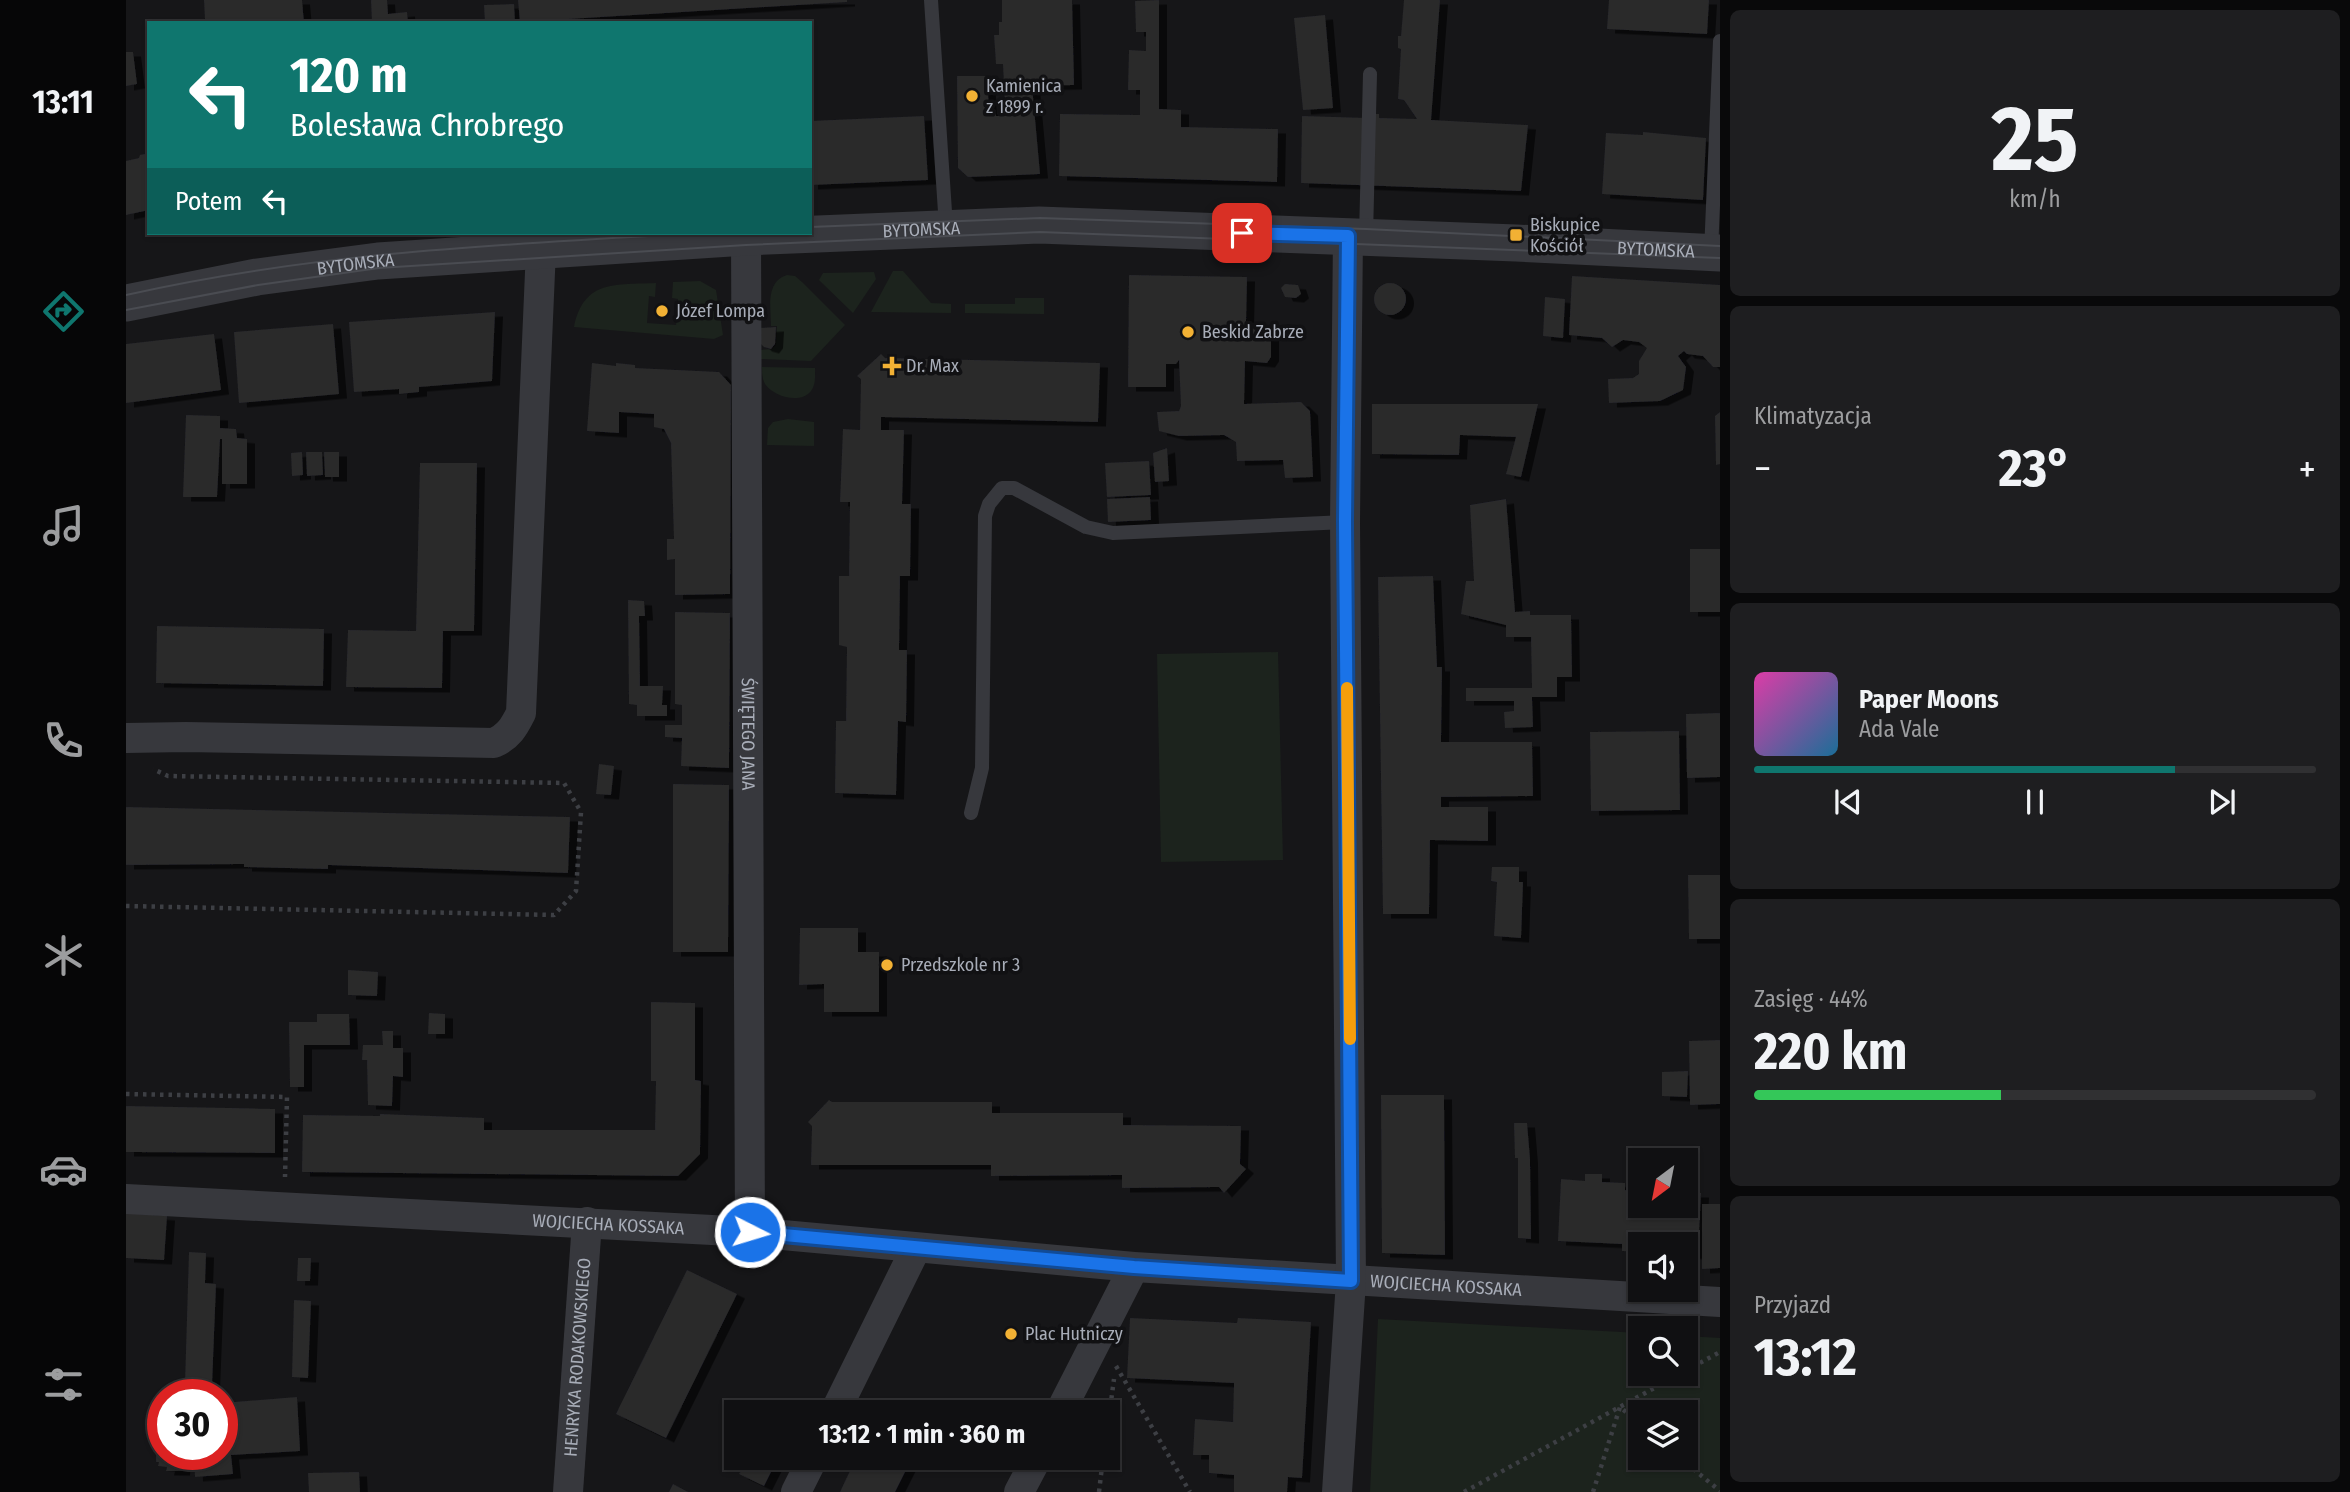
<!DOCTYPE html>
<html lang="pl">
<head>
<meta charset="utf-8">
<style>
	:root { --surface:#101012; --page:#1e1e20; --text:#f1f3f6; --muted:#9c9d9f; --line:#303032; --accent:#0f766e }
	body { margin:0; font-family:"Fira Sans Condensed",sans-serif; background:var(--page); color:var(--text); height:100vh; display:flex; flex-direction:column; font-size:26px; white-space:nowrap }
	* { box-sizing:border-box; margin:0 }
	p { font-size:23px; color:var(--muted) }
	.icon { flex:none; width:38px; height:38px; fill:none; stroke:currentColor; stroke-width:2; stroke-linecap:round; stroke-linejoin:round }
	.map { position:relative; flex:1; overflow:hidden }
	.drawer { display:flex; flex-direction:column; gap:10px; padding:10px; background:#09090a; width:630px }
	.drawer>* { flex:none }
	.hud { position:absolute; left:21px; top:21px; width:665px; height:214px; border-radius:0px; box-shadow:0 2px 5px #0004,0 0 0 2px var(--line); background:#0f766e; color:#fff; overflow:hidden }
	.needle { width:46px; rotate:212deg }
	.fabs { position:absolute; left:1502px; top:1148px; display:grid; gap:14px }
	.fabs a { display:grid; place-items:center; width:70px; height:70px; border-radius:0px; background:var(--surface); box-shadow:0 2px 5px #0004,0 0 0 2px var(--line); font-size:35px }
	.speed { position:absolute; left:21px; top:1379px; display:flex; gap:14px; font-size:35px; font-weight:700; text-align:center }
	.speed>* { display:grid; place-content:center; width:91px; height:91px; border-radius:50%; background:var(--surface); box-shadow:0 2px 5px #0004,0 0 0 2px var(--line); line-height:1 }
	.speed .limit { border:10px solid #d22; background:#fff; color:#111 }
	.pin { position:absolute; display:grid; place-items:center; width:60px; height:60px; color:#fff; margin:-30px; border-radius:14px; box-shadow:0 4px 10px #0006 }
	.me { position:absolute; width:77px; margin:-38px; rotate:95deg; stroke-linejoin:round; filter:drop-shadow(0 0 5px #0008) }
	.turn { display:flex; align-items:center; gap:24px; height:147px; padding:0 28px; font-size:32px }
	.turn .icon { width:91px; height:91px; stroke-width:2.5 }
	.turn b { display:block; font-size:49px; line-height:60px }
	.then { display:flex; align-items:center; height:66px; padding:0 28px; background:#0003; gap:14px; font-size:26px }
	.big { font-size:52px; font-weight:700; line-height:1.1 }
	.drawer .tile { flex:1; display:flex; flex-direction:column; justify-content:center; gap:10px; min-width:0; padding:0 24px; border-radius:10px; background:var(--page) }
	.drawer .dial { align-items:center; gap:0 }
	.dial b { font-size:91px; line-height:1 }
	.song { display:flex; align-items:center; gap:21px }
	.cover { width:84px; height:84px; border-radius:10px; background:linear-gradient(135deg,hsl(320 70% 55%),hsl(200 70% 35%)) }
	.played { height:7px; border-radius:4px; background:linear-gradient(90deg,var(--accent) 75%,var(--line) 75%) }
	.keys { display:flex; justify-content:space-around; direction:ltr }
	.heat { display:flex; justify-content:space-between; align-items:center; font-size:38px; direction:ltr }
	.charge { height:10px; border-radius:5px; background:linear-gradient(90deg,#34c759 44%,var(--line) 0) }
	.trip { position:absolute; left:598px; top:1400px; width:396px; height:70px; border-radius:0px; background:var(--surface); box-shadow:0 2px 5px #0004,0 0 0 2px var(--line); font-weight:700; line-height:70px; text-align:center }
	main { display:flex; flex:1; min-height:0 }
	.dock { display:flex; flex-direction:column; width:126px; justify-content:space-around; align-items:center; background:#060607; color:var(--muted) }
	.dock .icon { width:49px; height:49px }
	.dock .on { color:var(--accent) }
	.dock b { font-size:32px; color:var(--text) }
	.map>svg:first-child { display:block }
	.green { fill:#1c231d; fill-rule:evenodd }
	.building { fill:#29292c; filter:url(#shadow) }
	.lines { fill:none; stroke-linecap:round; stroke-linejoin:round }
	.path { stroke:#3d3f44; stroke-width:4.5; stroke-dasharray:3.5 5; stroke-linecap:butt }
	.service { stroke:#37383d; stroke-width:14 }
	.minor { stroke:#37383d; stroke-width:30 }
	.tertiary { stroke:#37383d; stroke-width:37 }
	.tram { stroke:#4a4c52; stroke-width:2 }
	.route-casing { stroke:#114b97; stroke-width:18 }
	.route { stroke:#1a73e8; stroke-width:12 }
	.slow { stroke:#f59e0b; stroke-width:12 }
	.poi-dot { fill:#f2b134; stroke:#111113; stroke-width:2.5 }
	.labels { text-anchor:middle; stroke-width:7; stroke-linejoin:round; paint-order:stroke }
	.poi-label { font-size:18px; fill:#a8adb8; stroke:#111113; text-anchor:start }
	.street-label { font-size:18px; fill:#a8adb8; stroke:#111113 }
</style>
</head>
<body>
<main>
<nav class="dock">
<b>13:11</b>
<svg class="icon on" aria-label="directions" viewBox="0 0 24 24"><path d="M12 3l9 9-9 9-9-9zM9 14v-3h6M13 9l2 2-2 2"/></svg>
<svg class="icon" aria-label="music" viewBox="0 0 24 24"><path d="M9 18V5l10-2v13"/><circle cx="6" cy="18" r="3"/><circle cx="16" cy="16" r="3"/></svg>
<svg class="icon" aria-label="phone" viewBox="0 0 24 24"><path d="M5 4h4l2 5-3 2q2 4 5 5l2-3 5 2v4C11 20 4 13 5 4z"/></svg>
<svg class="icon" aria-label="climate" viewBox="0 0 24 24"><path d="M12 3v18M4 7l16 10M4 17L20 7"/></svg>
<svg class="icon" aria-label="car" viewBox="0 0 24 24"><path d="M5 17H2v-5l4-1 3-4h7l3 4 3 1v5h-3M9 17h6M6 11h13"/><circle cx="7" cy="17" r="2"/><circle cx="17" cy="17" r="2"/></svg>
<svg class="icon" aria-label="filters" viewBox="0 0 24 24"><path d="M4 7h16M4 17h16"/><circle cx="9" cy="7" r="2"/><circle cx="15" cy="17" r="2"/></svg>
</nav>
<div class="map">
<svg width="1594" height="1492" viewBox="0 0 1594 1492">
	<defs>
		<filter id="shadow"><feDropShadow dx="8" dy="4.5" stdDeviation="0" flood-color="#0009"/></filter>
	</defs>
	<rect width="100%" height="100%" fill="#161618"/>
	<g class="green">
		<path d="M767,271h10l28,32 20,1v9l-80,-1z"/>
		<path d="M748,272l2,7 -23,34 -34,-33 4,-7z"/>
		<path d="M661,275l8,1 7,6 43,43 -34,36 -50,-2 -1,-9 12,-1 4,-4 1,-19h-6c0,-18 -6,-44 16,-51z"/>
		<path d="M574,281l16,9 7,45 -9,4 -140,-12c10,-48 42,-42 82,-44l-1,14 -6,-1 -2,27 29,2 2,-26 -6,-1 1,-16z"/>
		<path d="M889,298h29v16l-79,-1v-9h50z"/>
		<path d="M636,367l53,1c0,7 1,17 -4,23 -11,14 -38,5 -46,-7 -3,-6 -3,-11 -3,-17z"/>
		<path d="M662,419l26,3v24l-47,-1 1,-17 5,-6z"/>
		<path d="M1152,652l5,208 -122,2 -4,-208z"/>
		<path d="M1252,1319l262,14v41h45v-38l35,2v154h-350zM1514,1412h45v46h-45z"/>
	</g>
	<g class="building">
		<path d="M78,0h98l2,23h-106l7,-3z"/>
		<path d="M245,0h16l1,14 19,-2 1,11h-36z"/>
		<path d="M392,0h329v2l-327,20z"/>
		<path d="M876,0h70l2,85 -42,1 8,88 -72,3 -10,-9 -1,-92h30l2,34h7v6l18,-1v-4l-9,-5 -2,-42h-7l-2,-29h5v-13h3z"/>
		<path d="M1033,0v109l22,1v17l97,2 -1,53 -218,-6 1,-62 80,1v-25h-12l1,-40 17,1v-19h-10l-1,-31z"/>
		<path d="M1278,0h36l-9,120 97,5 -7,66 -220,-8 1,-67 65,2v-4h12v4l38,1 -13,-19 -6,-1 3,-50 -3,-1v-12h3z"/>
		<path d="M1483,0h100l-2,34 -100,-5z"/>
		<path d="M388,4l1,19h-30l-1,-18z"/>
		<path d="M1199,15l8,93 -30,2 -9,-92z"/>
		<path d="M0,52h7l4,32 -11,2z"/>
		<path d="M798,116l4,64 -118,5v-64z"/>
		<path d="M1517,132l63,6 -3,62 -101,-6 4,-61 37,2z"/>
		<path d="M23,153v57l-23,5v-54l13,-3 1,-3z"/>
		<path d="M1003,275l118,2 -1,46 25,2v32l-4,6 -22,-2 -1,43 57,-2 9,9 3,66 -28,1 -2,-18 -46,1 -1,-19 -12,-7 -45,1 -20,-5 -2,-19 22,-1 2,-5 -2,-46 -3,4h-10v23h-38z"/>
		<path d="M1446,276l148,9v82h-7l-10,-11 -16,-2 -3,-3 -6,5 8,11 -3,23 -23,11 -51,2 -1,-24 25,-1 6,-4v-13l8,-13 -8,-6 -16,-2 -11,7 -10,-9 -33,-3z"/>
		<circle cx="1264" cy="299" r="16"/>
		<path d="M1159,284l13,1 3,9 -5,4 -11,-1 -4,-9z"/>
		<path d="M1419,297l20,2 -2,39 -20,-2z"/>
		<path d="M369,312l-3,69 -73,6v5l-20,2v-5l-45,3 -5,-70z"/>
		<path d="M207,324l6,70 -100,9 -5,-71z"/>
		<path d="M650,327l-1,17 -4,5 -7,-2 -3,-3 -1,-16z"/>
		<path d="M88,334l7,56 -95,13v-59z"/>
		<path d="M755,354l4,4 215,5 -2,59 -217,-5v13h23l-2,74h9l-1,72h-10l-1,74h8l-1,72 -8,-1 -2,74 -61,-2 1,-72h10l1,-74 -8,-2v-69h10l1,-74h-10l3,-73 17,1 1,-51 -4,-3z"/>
		<path d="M466,363l24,3v-3l19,2v3l84,4 12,13 -1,209 -55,1v-36l-8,1v-21h7l-3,-96 -7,-14 -10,-2v-13l-35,-2v21l-32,-2z"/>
		<path d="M1246,404h166l-17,73 -15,-3 10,-37 -56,-2 -1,20 -87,-1z"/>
		<path d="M1594,412v52l-4,1 -1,-49z"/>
		<path d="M60,415l34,1v12l16,1 1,9 10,1v45h-25v-45h-2l-3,58h-34z"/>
		<path d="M1041,448l2,33 -14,1 -2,-29z"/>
		<path d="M176,452l1,23 -11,1 -1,-23z"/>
		<path d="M180,452h16l1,23 -16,1z"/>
		<path d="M198,452h15v25h-14z"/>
		<path d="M1023,461l2,34 -44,2 -2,-34z"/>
		<path d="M294,463h57l-3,168h-31l-1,57 -96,-1 2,-57 68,1z"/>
		<path d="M1024,497l1,23 -43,2 -1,-23z"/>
		<path d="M1380,499l9,113 15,-1v4h41l1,62h-15v20h-25l1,30 -28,1 -1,-16 10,-1v-10h-48v-13h66l-1,-51h-25v-12l-45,-11 5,-33h8l-4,-76z"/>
		<rect x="1564" y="549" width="30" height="63"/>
		<path d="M1307,576l4,91h5l-1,75h91l1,54 -92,1v10h47v34l-58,-1 -1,74h-46l-5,-337z"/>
		<path d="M502,600l16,1 1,15h-6l1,70h23l-1,19h5v11h-30v-11l-8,-1z"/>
		<path d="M549,612l55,1 -1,155 -48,-2 1,-28 -17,-1v-12h17v-20l-7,-1z"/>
		<path d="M31,626l167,3 -1,57 -167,-3z"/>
		<path d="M1594,713v64l-33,1 -1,-64z"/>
		<path d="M1553,731l1,79 -89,1 -1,-79z"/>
		<path d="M473,764l15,2 -3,29 -15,-1z"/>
		<path d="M547,784l56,1 -1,167h-55z"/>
		<path d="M0,807l444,10 -2,56 -240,-8v4l-84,-2v-3l-118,1z"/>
		<path d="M1366,867h27v15h4l-2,56 -27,-2 3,-54 -6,-1z"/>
		<path d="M1562,875h32v64h-31z"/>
		<path d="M674,928h58v24h21v60h-55v-28l-25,1z"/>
		<path d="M222,970l30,2 -1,24 -29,-1z"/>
		<path d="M525,1002l44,1v77l6,1 -1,73 -22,22 -376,-4 1,-57 77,1v-2l104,4v12h171l1,-49h-5z"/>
		<path d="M303,1013l16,1v20h-17z"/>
		<path d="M191,1014h32l1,31h-46v42h-14l-1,-65h28z"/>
		<path d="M256,1031h11v17h10v29l-10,-1 -1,30 -24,-1 -1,-45h-5l1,-15h20z"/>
		<path d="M1594,1040v64l-30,1 -1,-64z"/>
		<path d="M1562,1071l-1,26 -25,-1v-24z"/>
		<path d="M1255,1095h63l1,160 -63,-2z"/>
		<path d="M703,1100l3,2h160v11h131v12l118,1 -1,38 6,5 -22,24 -5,-6 -97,1v-13l-131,1v-11h-180l1,-39 -4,-4z"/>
		<path d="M0,1106l149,3v44l-149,-1z"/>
		<path d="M1388,1123h13l3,36 1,80 -13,-1v-80h-3z"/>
		<path d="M1459,1174h17v8l23,1v7l15,1v15h45v-13h16l-3,59 2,3 -15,-1v-10h-45v8l-18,-1v-7l-64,-3 3,-62 24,2z"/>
		<path d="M1576,1204h18v64l-18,1z"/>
		<path d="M0,1213l41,3 -3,44 -38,-2z"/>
		<path d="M63,1252l17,1 -1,30 11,1 -4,101 -27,-1z"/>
		<path d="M172,1258h13l-1,23h-13z"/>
		<path d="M561,1270l50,24 -71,144 -50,-24z"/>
		<path d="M168,1300l17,1 -3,77 -16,-1z"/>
		<path d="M1004,1318l107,5 1,-5 73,4 -9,156 -14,-1 -1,15h-53v-17l-25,-2v-18h-16l2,-36 38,3 1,-39 -107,-5z"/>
		<path d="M171,1397l3,54 -69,4 2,19 -38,3 -1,-23h28v-51z"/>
		<path d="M758,1401l23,11h-28z"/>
		<path d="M31,1420l6,1v33h20l-1,17h-16l1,-4 -9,-1 1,-4h-3z"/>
		<path d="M622,1458h30l-14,28 -25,-12z"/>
		<path d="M730,1458h56l-17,34h-55z"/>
		<path d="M233,1472l1,20h-51l-1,-19z"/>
		<path d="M547,1484l15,8h-19z"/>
	</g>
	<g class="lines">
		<g class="path">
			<path d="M0,906l428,9 22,-24 5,-79 -17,-29 -396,-7 -15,-7"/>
			<path d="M0,1094l161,3 -2,80"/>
			<path d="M990,1366l74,126"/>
			<path d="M1559,1371l35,-19"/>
			<path d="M982,1424l6,-45"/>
			<path d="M1554,1458l40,33"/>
			<path d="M973,1492l4,-34"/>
			<path d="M1338,1492l216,-118"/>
			<path d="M1467,1492l27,-85 20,17"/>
		</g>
		<g class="service">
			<path d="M805,0l15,227"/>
			<path d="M1240,236l4,-162"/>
			<path d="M1585,252l9,-211"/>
			<path d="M845,813l11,-45 3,-252 4,-12 13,-16h12l72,39 27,6 232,-11"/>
		</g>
		<g class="minor">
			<path id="s1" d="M620,237l4,995"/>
			<path d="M0,738l60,-1 308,6c15,-7 20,-16 27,-30l20,-464"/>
			<path id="s2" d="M0,1199l624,33 384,35 586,35"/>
			<path d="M709,1412l81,-164"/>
			<path d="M934,1412l74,-145"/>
			<path id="s3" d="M442,1492l19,-270"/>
			<path d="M670,1492l17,-34"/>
			<path d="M893,1492l18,-34"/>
			<path d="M1211,1492l14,-211 -6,-759 3,-286"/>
		</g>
		<path class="tertiary" id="s4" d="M0,303l131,-26 121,-16 368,-24 293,-12 477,18 204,10"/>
		<g class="tram">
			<path d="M684,227l230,-9 326,11 354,17"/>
			<path d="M0,295c189,-43 382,-51 576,-62"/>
			<path d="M0,310l132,-25 121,-17 367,-23 294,-13 680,26"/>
		</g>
	</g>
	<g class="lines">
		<defs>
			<path id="route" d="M624,1232l384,35 217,14 -6,-759 3,-286 -106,-3"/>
		</defs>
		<use href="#route" class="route-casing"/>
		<use href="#route" class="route"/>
		<path class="slow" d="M1221,688l3,351"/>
	</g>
	<g class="poi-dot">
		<circle cx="846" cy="96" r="7"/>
		<rect x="1383" y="228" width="14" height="14" rx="3.5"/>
		<circle cx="536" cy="311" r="7"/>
		<circle cx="1062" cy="332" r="7"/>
		<path d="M762.5 355.5h7v7h7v7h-7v7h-7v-7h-7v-7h7z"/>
		<circle cx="761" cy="965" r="7"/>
		<circle cx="885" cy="1334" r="7"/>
	</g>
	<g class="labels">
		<g class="poi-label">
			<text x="860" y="92">Kamienica<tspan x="860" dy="21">z 1899 r.</tspan></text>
			<text x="1404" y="231">Biskupice<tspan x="1404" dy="21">Kościół</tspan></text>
			<text x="550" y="317">Józef Lompa</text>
			<text x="1076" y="338">Beskid Zabrze</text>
			<text x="780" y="372">Dr. Max</text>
			<text x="775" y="971">Przedszkole nr 3</text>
			<text x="899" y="1340">Plac Hutniczy</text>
		</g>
		<g class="street-label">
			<text dy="6" stroke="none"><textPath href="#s4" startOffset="800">BYTOMSKA</textPath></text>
			<text dy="6" stroke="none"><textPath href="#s4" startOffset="1535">BYTOMSKA</textPath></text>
			<text dy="6" stroke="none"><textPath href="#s4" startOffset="233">BYTOMSKA</textPath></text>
			<text dy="6" stroke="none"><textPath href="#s1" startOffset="497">ŚWIĘTEGO JANA</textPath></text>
			<text dy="6" stroke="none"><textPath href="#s2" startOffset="483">WOJCIECHA KOSSAKA</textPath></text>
			<text dy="6" stroke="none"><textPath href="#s2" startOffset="1323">WOJCIECHA KOSSAKA</textPath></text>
			<text dy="6" stroke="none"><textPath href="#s3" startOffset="135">HENRYKA RODAKOWSKIEGO</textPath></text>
		</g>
	</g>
</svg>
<div class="fabs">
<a><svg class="needle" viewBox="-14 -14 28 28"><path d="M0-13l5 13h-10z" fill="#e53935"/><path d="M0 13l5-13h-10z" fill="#9c9d9f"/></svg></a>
<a><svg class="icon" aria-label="sound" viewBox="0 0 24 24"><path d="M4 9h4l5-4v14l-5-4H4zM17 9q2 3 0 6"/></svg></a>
<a><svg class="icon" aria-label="search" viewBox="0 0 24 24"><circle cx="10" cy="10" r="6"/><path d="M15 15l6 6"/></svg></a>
<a><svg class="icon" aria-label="layers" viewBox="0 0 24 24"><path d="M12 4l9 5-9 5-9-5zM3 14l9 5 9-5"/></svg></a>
</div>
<div class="speed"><div class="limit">30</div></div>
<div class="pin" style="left:1116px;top:233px;background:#d93025"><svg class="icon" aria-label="arrive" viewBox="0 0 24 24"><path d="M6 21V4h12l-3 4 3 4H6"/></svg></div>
<svg class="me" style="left:624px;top:1232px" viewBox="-20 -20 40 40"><circle r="17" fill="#1a73e8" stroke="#fff" stroke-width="3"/><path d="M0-11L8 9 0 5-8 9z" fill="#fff"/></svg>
<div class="trip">13:12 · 1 min · 360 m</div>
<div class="hud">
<div class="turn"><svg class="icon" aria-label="left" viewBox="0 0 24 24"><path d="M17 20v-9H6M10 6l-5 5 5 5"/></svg><div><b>120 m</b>Bolesława Chrobrego</div></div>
<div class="then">Potem<svg class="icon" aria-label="left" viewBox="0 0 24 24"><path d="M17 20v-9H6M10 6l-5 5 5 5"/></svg></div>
</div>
</div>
<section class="drawer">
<div class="tile dial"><b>25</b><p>km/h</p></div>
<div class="tile"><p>Klimatyzacja</p>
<div class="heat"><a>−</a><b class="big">23°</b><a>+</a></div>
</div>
<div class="tile">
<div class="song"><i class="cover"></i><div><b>Paper Moons</b><p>Ada Vale</p></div></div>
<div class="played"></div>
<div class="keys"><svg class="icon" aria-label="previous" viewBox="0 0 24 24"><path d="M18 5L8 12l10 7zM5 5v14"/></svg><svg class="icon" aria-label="pause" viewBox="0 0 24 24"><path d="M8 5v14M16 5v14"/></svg><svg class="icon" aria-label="next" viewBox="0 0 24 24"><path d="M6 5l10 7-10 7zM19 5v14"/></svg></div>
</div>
<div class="tile"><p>Zasięg · 44%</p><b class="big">220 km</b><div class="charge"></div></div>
<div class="tile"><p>Przyjazd</p><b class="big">13:12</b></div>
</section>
</main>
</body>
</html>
